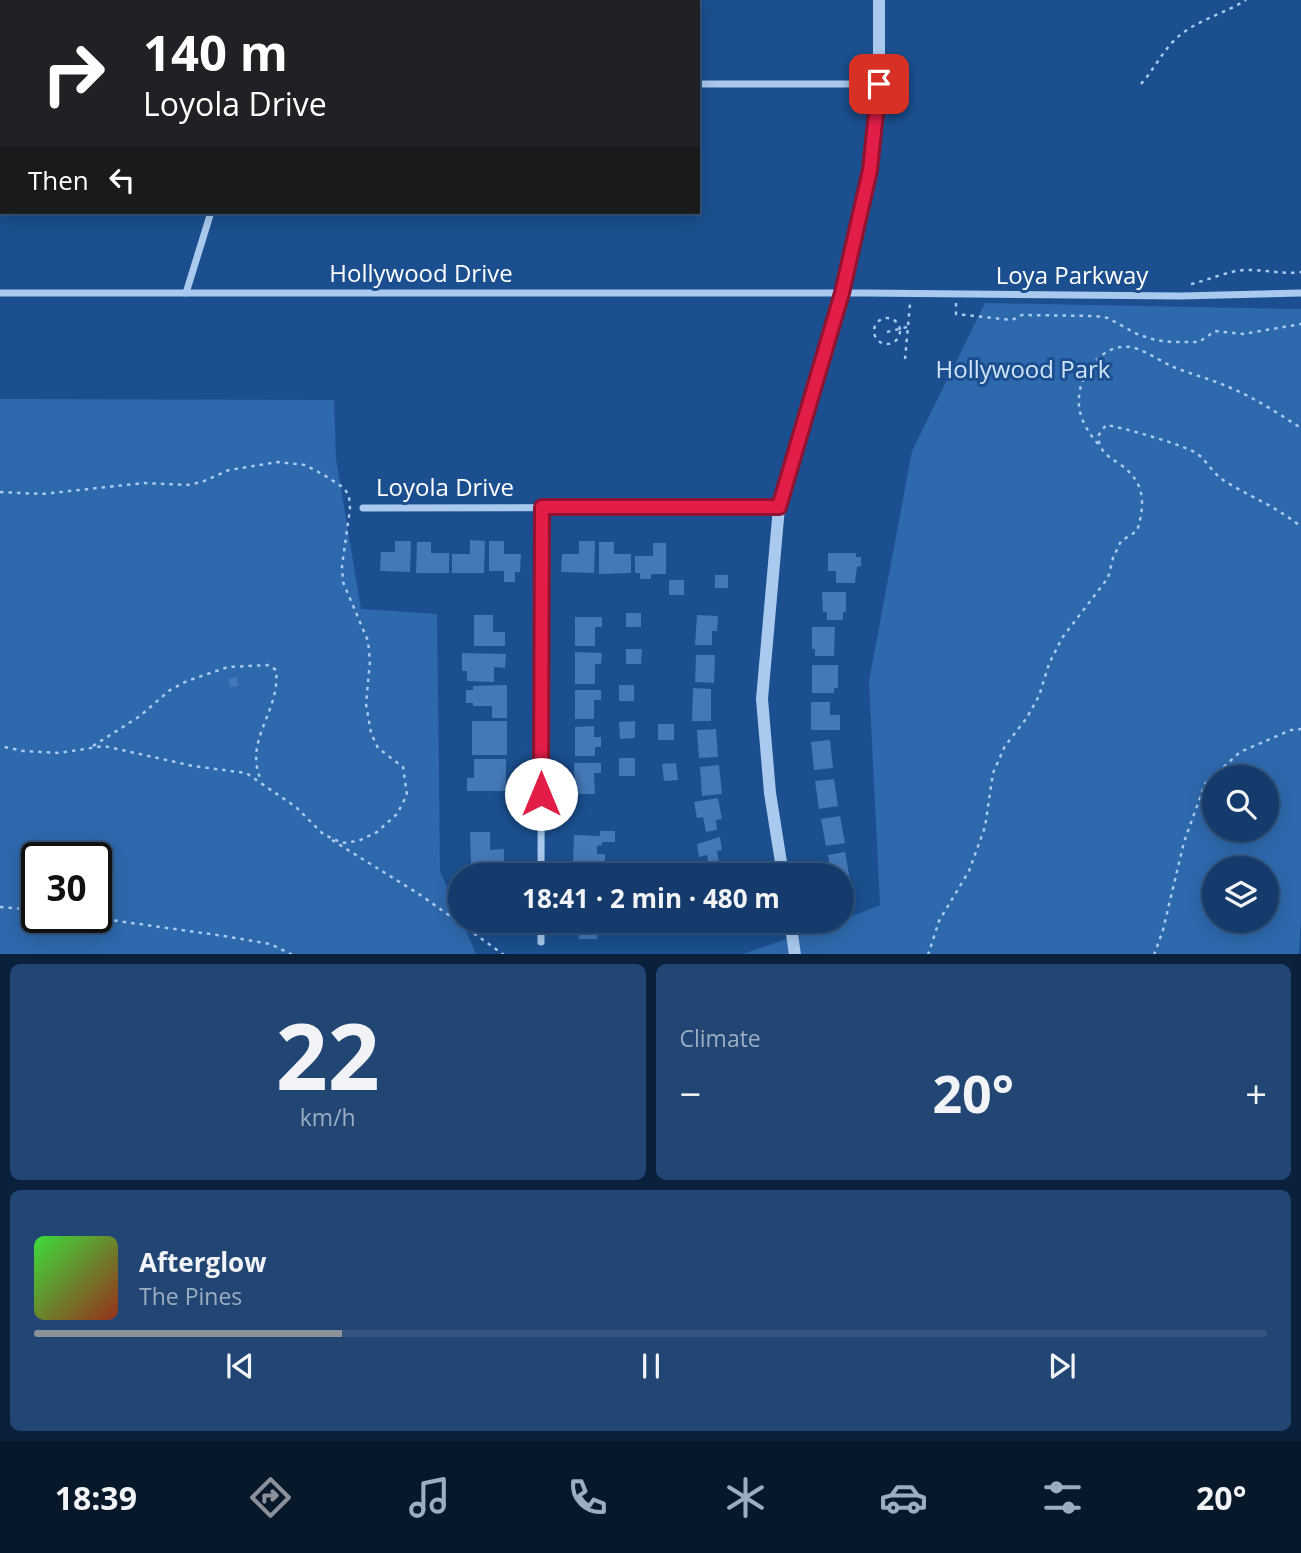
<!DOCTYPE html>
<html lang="en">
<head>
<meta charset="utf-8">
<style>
	:root { --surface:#143b6b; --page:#214673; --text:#f1f3f6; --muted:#9dadc1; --line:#33557e; --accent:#8c9099 }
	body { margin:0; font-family:"Open Sans",sans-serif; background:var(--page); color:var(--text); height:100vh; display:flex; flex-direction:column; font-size:26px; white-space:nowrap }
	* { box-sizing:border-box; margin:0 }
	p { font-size:23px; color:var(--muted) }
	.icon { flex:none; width:38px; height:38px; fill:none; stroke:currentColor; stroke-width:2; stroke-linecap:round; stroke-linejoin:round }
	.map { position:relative; height:954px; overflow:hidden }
	.sheet { display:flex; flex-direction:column; gap:10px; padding:10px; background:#0b203b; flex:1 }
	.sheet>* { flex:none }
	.hud { position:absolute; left:0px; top:0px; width:700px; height:214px; box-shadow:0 4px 18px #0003,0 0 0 2px var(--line); background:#202124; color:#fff; overflow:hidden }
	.buttons { position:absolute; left:1202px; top:765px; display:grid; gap:14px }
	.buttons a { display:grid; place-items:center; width:77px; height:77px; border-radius:50%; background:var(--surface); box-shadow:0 4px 18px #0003,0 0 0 2px var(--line); font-size:35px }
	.speed { position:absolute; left:21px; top:842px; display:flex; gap:14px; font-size:35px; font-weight:700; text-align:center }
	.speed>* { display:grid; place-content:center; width:91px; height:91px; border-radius:50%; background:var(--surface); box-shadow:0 4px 18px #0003,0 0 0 2px var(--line); line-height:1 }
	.speed .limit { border:4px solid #111; border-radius:10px; background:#fff; color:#111 }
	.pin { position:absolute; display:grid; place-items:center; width:60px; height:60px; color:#fff; margin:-30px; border-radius:14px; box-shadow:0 4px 10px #0006 }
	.me { position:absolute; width:77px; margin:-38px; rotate:0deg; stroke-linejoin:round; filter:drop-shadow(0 0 5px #0008) }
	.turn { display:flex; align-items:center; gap:24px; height:147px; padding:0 28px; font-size:32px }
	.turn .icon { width:91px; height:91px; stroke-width:2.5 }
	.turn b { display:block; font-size:49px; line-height:60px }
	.then { display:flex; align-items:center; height:66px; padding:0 28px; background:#0003; gap:14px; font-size:26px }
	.big { font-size:52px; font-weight:700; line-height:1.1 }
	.sheet .widget { flex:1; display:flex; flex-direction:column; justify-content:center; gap:10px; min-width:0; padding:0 24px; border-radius:10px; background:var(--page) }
	.sheet .dial { align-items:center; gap:0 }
	.dial b { font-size:91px; line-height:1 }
	.song { display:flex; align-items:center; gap:21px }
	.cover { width:84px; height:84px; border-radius:10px; background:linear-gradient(135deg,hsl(120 70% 55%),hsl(10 70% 35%)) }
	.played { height:7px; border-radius:4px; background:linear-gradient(90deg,var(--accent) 25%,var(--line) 25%) }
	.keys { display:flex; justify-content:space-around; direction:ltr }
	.heat { display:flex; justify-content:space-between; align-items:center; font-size:38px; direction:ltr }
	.sheet .tiles { flex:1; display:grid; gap:10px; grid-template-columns:1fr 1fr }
	.widget:last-child { grid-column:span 2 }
	.trip { position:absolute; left:448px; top:863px; width:406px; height:70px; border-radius:35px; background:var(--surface); box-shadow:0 4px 18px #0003,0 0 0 2px var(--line); font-weight:700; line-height:70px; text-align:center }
	.tab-bar { display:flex; height:112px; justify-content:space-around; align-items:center; background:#08182b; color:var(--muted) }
	.tab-bar .icon { width:49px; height:49px }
	.tab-bar .active { color:var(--accent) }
	.tab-bar b { font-size:32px; color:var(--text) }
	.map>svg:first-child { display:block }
	.green { fill:#2e69ad; fill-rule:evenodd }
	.building { fill:#4478b7 }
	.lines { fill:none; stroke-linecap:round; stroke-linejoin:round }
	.path { stroke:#a9c9ee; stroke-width:2.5; stroke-dasharray:3.5 5; stroke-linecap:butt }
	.service { stroke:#a9c9ee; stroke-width:5 }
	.minor { stroke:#a9c9ee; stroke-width:7 }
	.tertiary { stroke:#a9c9ee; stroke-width:12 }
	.route-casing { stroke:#92132f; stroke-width:18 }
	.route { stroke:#e11d48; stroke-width:12 }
	.labels { text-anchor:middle; stroke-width:6; stroke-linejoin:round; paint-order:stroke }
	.street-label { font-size:24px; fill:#fff; stroke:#1b4f8f }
	.park-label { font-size:24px; fill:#cfe3fa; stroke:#1b4f8f }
</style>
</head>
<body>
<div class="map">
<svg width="1301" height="955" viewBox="0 0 1301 955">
	<rect width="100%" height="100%" fill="#1b4f8f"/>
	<g class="green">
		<path d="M985,303l316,6v608l-2,37 -559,1 102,-35 38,-15 -11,-224 43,-230zM1214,777h53v53h-53zM1214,868h53v52h-53z"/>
		<path d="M0,399l334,1 2,59 25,150 76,5 3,257 36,83h-476zM37,858h59v59h-59z"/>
	</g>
	<g class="building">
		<path d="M470,540l15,1 -1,32h-32v-19h18z"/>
		<path d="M395,541h16l-1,31 -30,-1 1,-19h14z"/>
		<path d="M489,541h15v13h17l-1,18h-5v10h-11v-11h-15z"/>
		<path d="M579,541h16l-1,32 -33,-1 1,-18h17z"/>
		<path d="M417,542h14v11h18v20h-33z"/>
		<path d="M599,542h15v12h17v19l-32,1z"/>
		<path d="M653,543h13v31h-15v5h-11v-6h-5v-17h18z"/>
		<path d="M828,553h28v4h5v9l-4,1 -2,16h-19v-12h-8z"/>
		<rect x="715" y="575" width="13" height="13"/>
		<rect x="669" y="580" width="15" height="15"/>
		<path d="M822,592h24v20h-3v8h-16v-8h-4z"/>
		<rect x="626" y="613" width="15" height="14"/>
		<path d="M474,615h19v17h12v14h-31z"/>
		<path d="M697,615l21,1 -1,15h-5v14h-17z"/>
		<path d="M575,617h27v10h-7v19h-20z"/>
		<path d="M812,627h23l-1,29h-19v-7h-3z"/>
		<path d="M626,649h16l-1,15h-15z"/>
		<path d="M575,652l27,1 -1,11h-6v20h-20z"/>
		<path d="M462,653l44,1 -1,14 -11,-1v15l-27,-1v-10h-5z"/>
		<path d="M696,655h19l-1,28 -19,-1z"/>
		<path d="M812,665h26v23h-4v5h-22z"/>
		<path d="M237,677l1,9 -8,1 -2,-8z"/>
		<path d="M507,685v33h-15v-12h-19v-3h-7v-13h7v-4z"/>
		<rect x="619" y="685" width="15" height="16"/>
		<path d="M693,688l18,1v32h-19z"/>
		<path d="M575,690h26v10h-7v19h-19z"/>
		<path d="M811,702h19v13h10v15h-29z"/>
		<rect x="472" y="721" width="35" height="34"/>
		<path d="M635,721v17l-15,1 -1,-17z"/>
		<rect x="658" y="724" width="16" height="16"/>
		<path d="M594,726v11h7v10h-6v9h-20v-29z"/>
		<path d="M716,729l2,28 -19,1 -2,-28z"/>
		<path d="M830,740l3,28 -19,2 -3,-28z"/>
		<rect x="619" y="758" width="16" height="18"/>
		<path d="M474,759h32v32h-39v-13h7z"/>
		<path d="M574,763h27v10h-7l1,21h-20z"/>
		<path d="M676,763l2,17 -14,1 -2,-17z"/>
		<path d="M719,765l3,29 -20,2 -2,-29z"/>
		<path d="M834,779l4,27 -19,3 -4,-28z"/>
		<path d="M718,798l4,21 -6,1 1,10 -11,2 -3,-15 -6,1 -3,-16z"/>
		<path d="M840,816l5,27 -19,3 -5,-27z"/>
		<path d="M600,831h15v11h-13v3l-5,1v8h8v12h-32l1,-31 26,1z"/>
		<path d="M470,832h20v18l14,-1v14l-33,1z"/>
		<path d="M720,837l2,13 -5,1 2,12 -10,3 -2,-11 -8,2 -2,-13z"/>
		<path d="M845,852l5,28 -8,1v-6h-11l-3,-20z"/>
		<path d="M477,868h28l-1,7h-27z"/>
		<rect x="576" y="872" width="26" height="3"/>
		<path d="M574,920h24l-1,19h-18v-13h-5z"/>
	</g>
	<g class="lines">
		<g class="path">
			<path d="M1141,84c16,-18 25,-41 46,-54 18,-12 40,-18 59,-30"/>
			<path d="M1191,284c18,-4 36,-13 54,-14 19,-1 37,5 56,2"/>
			<path d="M956,303v11l56,6 10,-5 73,1 13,2 29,16 18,6 17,2h27l16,-11 28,3 58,-10"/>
			<circle cx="887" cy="331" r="13"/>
			<path d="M887,332l20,-5"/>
			<path d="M905,359l5,-55"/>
			<path d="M1098,444c-16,-19 -25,-38 -15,-64 6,-15 21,-31 38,-33 16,-3 35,12 50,19 19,8 40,13 60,22 24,10 48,26 70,40"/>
			<path d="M0,492l42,2 102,-11 43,2 15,-3 27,-12 49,-8 27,3 19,10 20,13 5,8 1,13 -8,57 1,16 25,59 2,20 -4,43 5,29 7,15 25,19 4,28 -10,19 -20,18 -19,9 -16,2 -19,-9 -27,-27 -50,-34 -53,-7 -89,-20 -45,7 -36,-2 -23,-5"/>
			<path d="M93,746l47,-30 30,-26 17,-9 41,-14 41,-2 7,5c5,41 -33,70 -15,110"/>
			<path d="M332,840l90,56 82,59"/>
			<path d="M0,907l37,3"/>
			<path d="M89,917l135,19 46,8 23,11"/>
			<path d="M928,955l11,-34 30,-50 16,-44 8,-54 12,-27 21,-27 13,-23 10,-32 13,-26 46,-60 5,-20 8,-17 16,-10c8,-26 9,-48 -16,-66 -13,-9 -21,-12 -23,-29l8,-11c15,2 83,21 93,30 10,9 15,20 27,27 25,15 53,26 75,45"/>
			<path d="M1154,955l9,-25 21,-88 21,-58 35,-32 51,-22 10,-1"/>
		</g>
		<path class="service" d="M879,84l22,1"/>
		<g class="minor">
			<path d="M269,2l1,-2"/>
			<path d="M698,84h181"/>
			<path d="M0,85h2"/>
			<path d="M0,293h865l316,3 120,-3"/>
			<path d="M186,293l25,-81"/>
			<path d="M363,508l416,-1"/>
			<path d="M541,875l1,-368"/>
			<path d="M541,942v-22"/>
		</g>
		<g class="tertiary">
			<path d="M783,875l-13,-82 -8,-94 17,-192 63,-214 28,-123 9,-86v-84"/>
			<path d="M790,920l5,35"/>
		</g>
	</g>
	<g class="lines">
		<defs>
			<path id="route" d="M541,794l1,-287h237l63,-214 28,-123 9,-86"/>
		</defs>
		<use href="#route" class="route-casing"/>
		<use href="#route" class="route"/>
	</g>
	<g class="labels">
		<g class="street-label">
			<text x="421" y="282">Hollywood Drive</text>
			<text x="1072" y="284">Loya Parkway</text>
			<text x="445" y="496">Loyola Drive</text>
		</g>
		<g class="park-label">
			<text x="1023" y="378">Hollywood Park</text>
		</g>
	</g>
</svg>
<div class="buttons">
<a><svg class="icon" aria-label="search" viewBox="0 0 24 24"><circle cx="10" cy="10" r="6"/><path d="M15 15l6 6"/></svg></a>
<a><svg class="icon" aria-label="layers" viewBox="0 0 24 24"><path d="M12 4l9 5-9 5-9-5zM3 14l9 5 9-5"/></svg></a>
</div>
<div class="speed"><div class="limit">30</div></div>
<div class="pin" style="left:879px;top:84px;background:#d93025"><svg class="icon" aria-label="arrive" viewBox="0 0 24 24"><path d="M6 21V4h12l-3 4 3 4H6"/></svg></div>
<svg class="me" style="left:541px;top:794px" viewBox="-20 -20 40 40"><circle r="19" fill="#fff"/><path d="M0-13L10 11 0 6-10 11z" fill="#e11d48"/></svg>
<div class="trip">18:41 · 2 min · 480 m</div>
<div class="hud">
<div class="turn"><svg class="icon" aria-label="right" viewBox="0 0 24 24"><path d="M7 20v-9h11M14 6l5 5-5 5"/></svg><div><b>140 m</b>Loyola Drive</div></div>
<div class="then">Then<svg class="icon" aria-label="left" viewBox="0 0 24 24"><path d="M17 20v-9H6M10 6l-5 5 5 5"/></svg></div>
</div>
</div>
<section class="sheet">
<div class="tiles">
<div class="widget dial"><b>22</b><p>km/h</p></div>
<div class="widget"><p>Climate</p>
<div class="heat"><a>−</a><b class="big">20°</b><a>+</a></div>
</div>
<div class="widget">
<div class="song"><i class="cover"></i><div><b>Afterglow</b><p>The Pines</p></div></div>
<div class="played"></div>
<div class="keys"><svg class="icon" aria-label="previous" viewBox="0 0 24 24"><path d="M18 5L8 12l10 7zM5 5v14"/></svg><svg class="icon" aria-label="pause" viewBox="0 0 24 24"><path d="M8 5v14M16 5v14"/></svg><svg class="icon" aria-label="next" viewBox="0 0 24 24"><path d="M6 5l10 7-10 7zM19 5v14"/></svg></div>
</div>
</div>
</section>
<nav class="tab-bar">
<b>18:39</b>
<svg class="icon active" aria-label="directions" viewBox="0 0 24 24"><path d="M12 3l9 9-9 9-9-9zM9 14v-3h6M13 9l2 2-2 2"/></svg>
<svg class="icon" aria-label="music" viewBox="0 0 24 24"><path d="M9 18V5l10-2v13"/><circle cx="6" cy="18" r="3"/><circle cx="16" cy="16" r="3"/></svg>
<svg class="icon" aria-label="phone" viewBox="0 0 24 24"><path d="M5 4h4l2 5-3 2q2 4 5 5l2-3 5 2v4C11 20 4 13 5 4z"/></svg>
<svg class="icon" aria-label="climate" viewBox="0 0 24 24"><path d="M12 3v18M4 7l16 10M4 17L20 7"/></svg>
<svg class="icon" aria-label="car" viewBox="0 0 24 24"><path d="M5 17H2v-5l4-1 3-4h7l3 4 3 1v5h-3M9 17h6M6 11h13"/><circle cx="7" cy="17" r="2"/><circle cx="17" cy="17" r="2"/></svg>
<svg class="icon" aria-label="filters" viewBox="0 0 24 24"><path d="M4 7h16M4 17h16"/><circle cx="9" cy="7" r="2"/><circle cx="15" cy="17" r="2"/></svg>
<b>20°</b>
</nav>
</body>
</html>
